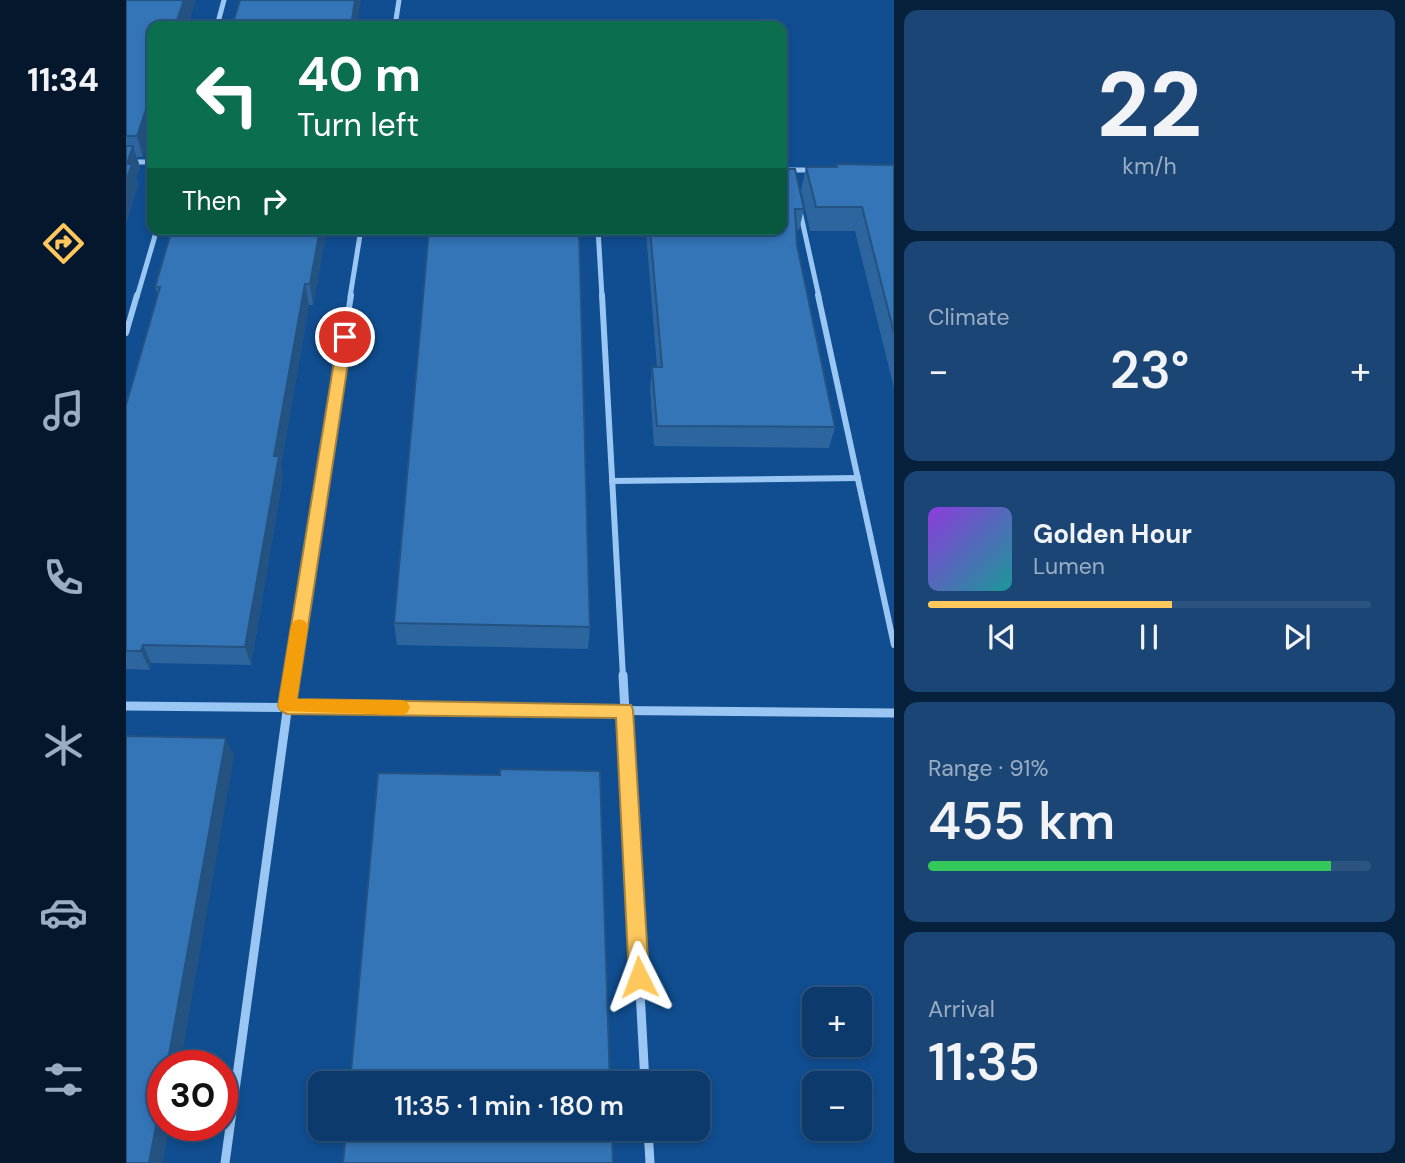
<!DOCTYPE html>
<html lang="en">
<head>
<meta charset="utf-8">
<style>
	:root { --surface:#0c3a6d; --page:#1a4575; --text:#f1f3f6; --muted:#9aadc2; --line:#2c5480; --accent:#ffc85c }
	body { margin:0; font-family:"DM Sans",sans-serif; background:var(--page); color:var(--text); height:100vh; display:flex; flex-direction:column; font-size:26px; white-space:nowrap }
	* { box-sizing:border-box; margin:0 }
	p { font-size:23px; color:var(--muted) }
	.icon { flex:none; width:38px; height:38px; fill:none; stroke:currentColor; stroke-width:2; stroke-linecap:round; stroke-linejoin:round }
	.map { position:relative; flex:1; overflow:hidden }
	.details { display:flex; flex-direction:column; gap:10px; padding:10px; background:#07203c; width:511px }
	.details>* { flex:none }
	.top-card { position:absolute; left:21px; top:21px; width:640px; height:214px; border-radius:14px; box-shadow:0 4px 10px #0003,0 0 0 2px var(--line); background:#0b6e4f; color:#fff; overflow:hidden }
	.tools { position:absolute; left:676px; top:987px; display:grid; gap:14px }
	.tools a { display:grid; place-items:center; width:70px; height:70px; border-radius:14px; background:var(--surface); box-shadow:0 4px 10px #0003,0 0 0 2px var(--line); font-size:35px }
	.speed { position:absolute; left:21px; top:1050px; display:flex; gap:14px; font-size:35px; font-weight:700; text-align:center }
	.speed>* { display:grid; place-content:center; width:91px; height:91px; border-radius:50%; background:var(--surface); box-shadow:0 4px 10px #0003,0 0 0 2px var(--line); line-height:1 }
	.speed .limit { border:10px solid #d22; background:#fff; color:#111 }
	.pin { position:absolute; display:grid; place-items:center; width:60px; height:60px; color:#fff; margin:-30px; border:4px solid #fff; border-radius:50%; box-shadow:0 2px 7px #0007 }
	.me { position:absolute; width:77px; margin:-38px; rotate:357deg; stroke-linejoin:round; filter:drop-shadow(0 0 5px #0008) }
	.turn { display:flex; align-items:center; gap:24px; height:147px; padding:0 35px; font-size:32px }
	.turn .icon { width:91px; height:91px; stroke-width:2.5 }
	.turn b { display:block; font-size:49px; line-height:60px }
	.then { display:flex; align-items:center; height:66px; padding:0 35px; background:#0003; gap:14px; font-size:26px }
	.big { font-size:52px; font-weight:600; line-height:1.1 }
	.details .widget { flex:1; display:flex; flex-direction:column; justify-content:center; gap:10px; min-width:0; padding:0 24px; border-radius:14px; background:var(--page) }
	.details .dial { align-items:center; gap:0 }
	.dial b { font-size:91px; line-height:1 }
	.song { display:flex; align-items:center; gap:21px }
	.cover { width:84px; height:84px; border-radius:10px; background:linear-gradient(135deg,hsl(270 70% 55%),hsl(180 70% 35%)) }
	.played { height:7px; border-radius:4px; background:linear-gradient(90deg,var(--accent) 55%,var(--line) 55%) }
	.keys { display:flex; justify-content:space-around; direction:ltr }
	.heat { display:flex; justify-content:space-between; align-items:center; font-size:38px; direction:ltr }
	.charge { height:10px; border-radius:5px; background:linear-gradient(90deg,#34c759 91%,var(--line) 0) }
	.trip { position:absolute; left:182px; top:1071px; width:402px; height:70px; border-radius:14px; background:var(--surface); box-shadow:0 4px 10px #0003,0 0 0 2px var(--line); font-weight:600; line-height:70px; text-align:center }
	main { display:flex; flex:1; min-height:0 }
	.menu { display:flex; flex-direction:column; width:126px; justify-content:space-around; align-items:center; background:#05172c; color:var(--muted) }
	.menu .icon { width:49px; height:49px }
	.menu .selected { color:var(--accent) }
	.menu b { font-size:32px; color:var(--text) }
	.map>svg:first-child { display:block }
	.lines { fill:none; stroke-linecap:round; stroke-linejoin:round }
	.street-far2 { stroke:#9ac6f3; stroke-width:5 }
	.street-far1 { stroke:#9ac6f3; stroke-width:6 }
	.street { stroke:#9ac6f3; stroke-width:9 }
	.wall { fill:#2d659e }
	.shaded-wall { fill:#245281 }
	.building { fill:#3475b8; stroke:#245281; stroke-width:2 }
	.route { fill:#ffc85c; stroke:#a6823c; stroke-width:2 }
	.slow { fill:#f59e0b }
</style>
</head>
<body>
<main>
<nav class="menu">
<b>11:34</b>
<svg class="icon selected" aria-label="directions" viewBox="0 0 24 24"><path d="M12 3l9 9-9 9-9-9zM9 14v-3h6M13 9l2 2-2 2"/></svg>
<svg class="icon" aria-label="music" viewBox="0 0 24 24"><path d="M9 18V5l10-2v13"/><circle cx="6" cy="18" r="3"/><circle cx="16" cy="16" r="3"/></svg>
<svg class="icon" aria-label="phone" viewBox="0 0 24 24"><path d="M5 4h4l2 5-3 2q2 4 5 5l2-3 5 2v4C11 20 4 13 5 4z"/></svg>
<svg class="icon" aria-label="climate" viewBox="0 0 24 24"><path d="M12 3v18M4 7l16 10M4 17L20 7"/></svg>
<svg class="icon" aria-label="car" viewBox="0 0 24 24"><path d="M5 17H2v-5l4-1 3-4h7l3 4 3 1v5h-3M9 17h6M6 11h13"/><circle cx="7" cy="17" r="2"/><circle cx="17" cy="17" r="2"/></svg>
<svg class="icon" aria-label="filters" viewBox="0 0 24 24"><path d="M4 7h16M4 17h16"/><circle cx="9" cy="7" r="2"/><circle cx="15" cy="17" r="2"/></svg>
</nav>
<div class="map">
<svg width="768" height="1163" viewBox="0 0 768 1163">
	<rect width="100%" height="100%" fill="#104e91"/>
	<g class="lines">
		<g class="street-far2">
			<path d="M91,26l7,-26"/>
			<path d="M269,26l4,-26"/>
			<path d="M0,162h26"/>
			<path d="M656,170h31"/>
			<path d="M674,211l19,86"/>
			<path d="M472,229l4,68"/>
			<path d="M11,297l20,-68"/>
			<path d="M224,297l11,-68"/>
		</g>
		<g class="street-far1">
			<path d="M476,295l21,382"/>
			<path d="M692,295l76,350"/>
			<path d="M0,333l11,-38"/>
			<path d="M486,481l246,-3"/>
			<path d="M166,677l59,-382"/>
		</g>
		<g class="street">
			<path d="M497,675l22,408"/>
			<path d="M0,706l768,7"/>
			<path d="M522,1129l2,34"/>
			<path d="M99,1163l67,-488"/>
		</g>
	</g>
	<g class="wall">
		<path d="M0,0h70l-9,26h-35v103l-9,28h-6l3,10 -4,11 2,7 -12,38z"/>
		<path d="M710,164l58,1v223l-39,-157h-45l-9,-41 5,-23h30z"/>
		<path d="M656,169l22,40 -5,21h-2v15l38,182 -6,21 -175,-2 -4,-58 2,-21h5l-11,-135h-9v-3h145z"/>
		<path d="M46,229h155l-14,76h-4l-28,160 2,11 -32,189 -100,-2 -1,7 -24,-1v-264l32,-110 -3,-8z"/>
		<path d="M268,623l196,4 -2,22 -191,-4z"/>
	</g>
	<g class="shaded-wall">
		<path d="M58,0h12l-9,26h-12z"/>
		<path d="M229,0h6l-4,26h-6z"/>
		<path d="M26,92v37l-9,28 -6,-21z"/>
		<path d="M7,146l7,21 -4,11 2,7 -12,38v-41l1,-18z"/>
		<path d="M194,229h7l-14,76 -3,-21z"/>
		<path d="M179,284l4,21 -28,160 2,11 -32,189 -6,-18 29,-191z"/>
		<path d="M17,645l8,18 -1,7 -9,-19z"/>
		<path d="M100,738l8,19 -54,309h-13z"/>
		<path d="M37,1088v37h6l-6,38h-14z"/>
	</g>
	<g class="building">
		<path d="M0,0h58l-9,26h-23v66l-15,44h-11z"/>
		<path d="M114,0h115l-4,26h-119z"/>
		<path d="M0,146h7l-6,18h5l-6,18z"/>
		<path d="M710,164l58,1v168l-32,-126h-46l-10,-40h31z"/>
		<path d="M656,169h13l9,40h-9l2,36 38,182 -178,-1 -5,-59h10l-12,-138h132z"/>
		<path d="M46,229h148l-10,55h-5l-31,172h5l-34,191 -102,-2 -2,6h-15v-246l34,-118h-5z"/>
		<path d="M303,229h150l11,398 -196,-4z"/>
		<path d="M0,736l100,2 -59,328h-4v22l-14,75h-23z"/>
		<path d="M374,769l100,2 10,312h-260l28,-310 122,2z"/>
		<path d="M220,1129h266l1,34h-270z"/>
	</g>
	<path class="route" d="M219,333l7,4 -55,362 334,6 2,5 16,267 -3,7 -7,3 -7,-3 -3,-7 -13,-259 -329,-4 -6,-3 -3,-5 60,-369z"/>
	<path class="slow" d="M173,619l6,2 3,5 -11,73 104,1 6,2 3,5 -3,6 -6,2 -120,-4 -3,-5 13,-80 3,-5z"/>
</svg>
<div class="tools">
<a>+</a>
<a>−</a>
</div>
<div class="speed"><div class="limit">30</div></div>
<div class="pin" style="left:219px;top:337px;background:#d93025"><svg class="icon" aria-label="arrive" viewBox="0 0 24 24"><path d="M6 21V4h12l-3 4 3 4H6"/></svg></div>
<svg class="me" style="left:513px;top:977px" viewBox="-20 -20 40 40"><path d="M0-17L14 15 0 8-14 15z" fill="#ffc85c" stroke="#fff" stroke-width="4"/></svg>
<div class="trip">11:35 · 1 min · 180 m</div>
<div class="top-card">
<div class="turn"><svg class="icon" aria-label="left" viewBox="0 0 24 24"><path d="M17 20v-9H6M10 6l-5 5 5 5"/></svg><div><b>40 m</b>Turn left</div></div>
<div class="then">Then<svg class="icon" aria-label="right" viewBox="0 0 24 24"><path d="M7 20v-9h11M14 6l5 5-5 5"/></svg></div>
</div>
</div>
<section class="details">
<div class="widget dial"><b>22</b><p>km/h</p></div>
<div class="widget"><p>Climate</p>
<div class="heat"><a>−</a><b class="big">23°</b><a>+</a></div>
</div>
<div class="widget">
<div class="song"><i class="cover"></i><div><b>Golden Hour</b><p>Lumen</p></div></div>
<div class="played"></div>
<div class="keys"><svg class="icon" aria-label="previous" viewBox="0 0 24 24"><path d="M18 5L8 12l10 7zM5 5v14"/></svg><svg class="icon" aria-label="pause" viewBox="0 0 24 24"><path d="M8 5v14M16 5v14"/></svg><svg class="icon" aria-label="next" viewBox="0 0 24 24"><path d="M6 5l10 7-10 7zM19 5v14"/></svg></div>
</div>
<div class="widget"><p>Range · 91%</p><b class="big">455 km</b><div class="charge"></div></div>
<div class="widget"><p>Arrival</p><b class="big">11:35</b></div>
</section>
</main>
</body>
</html>
